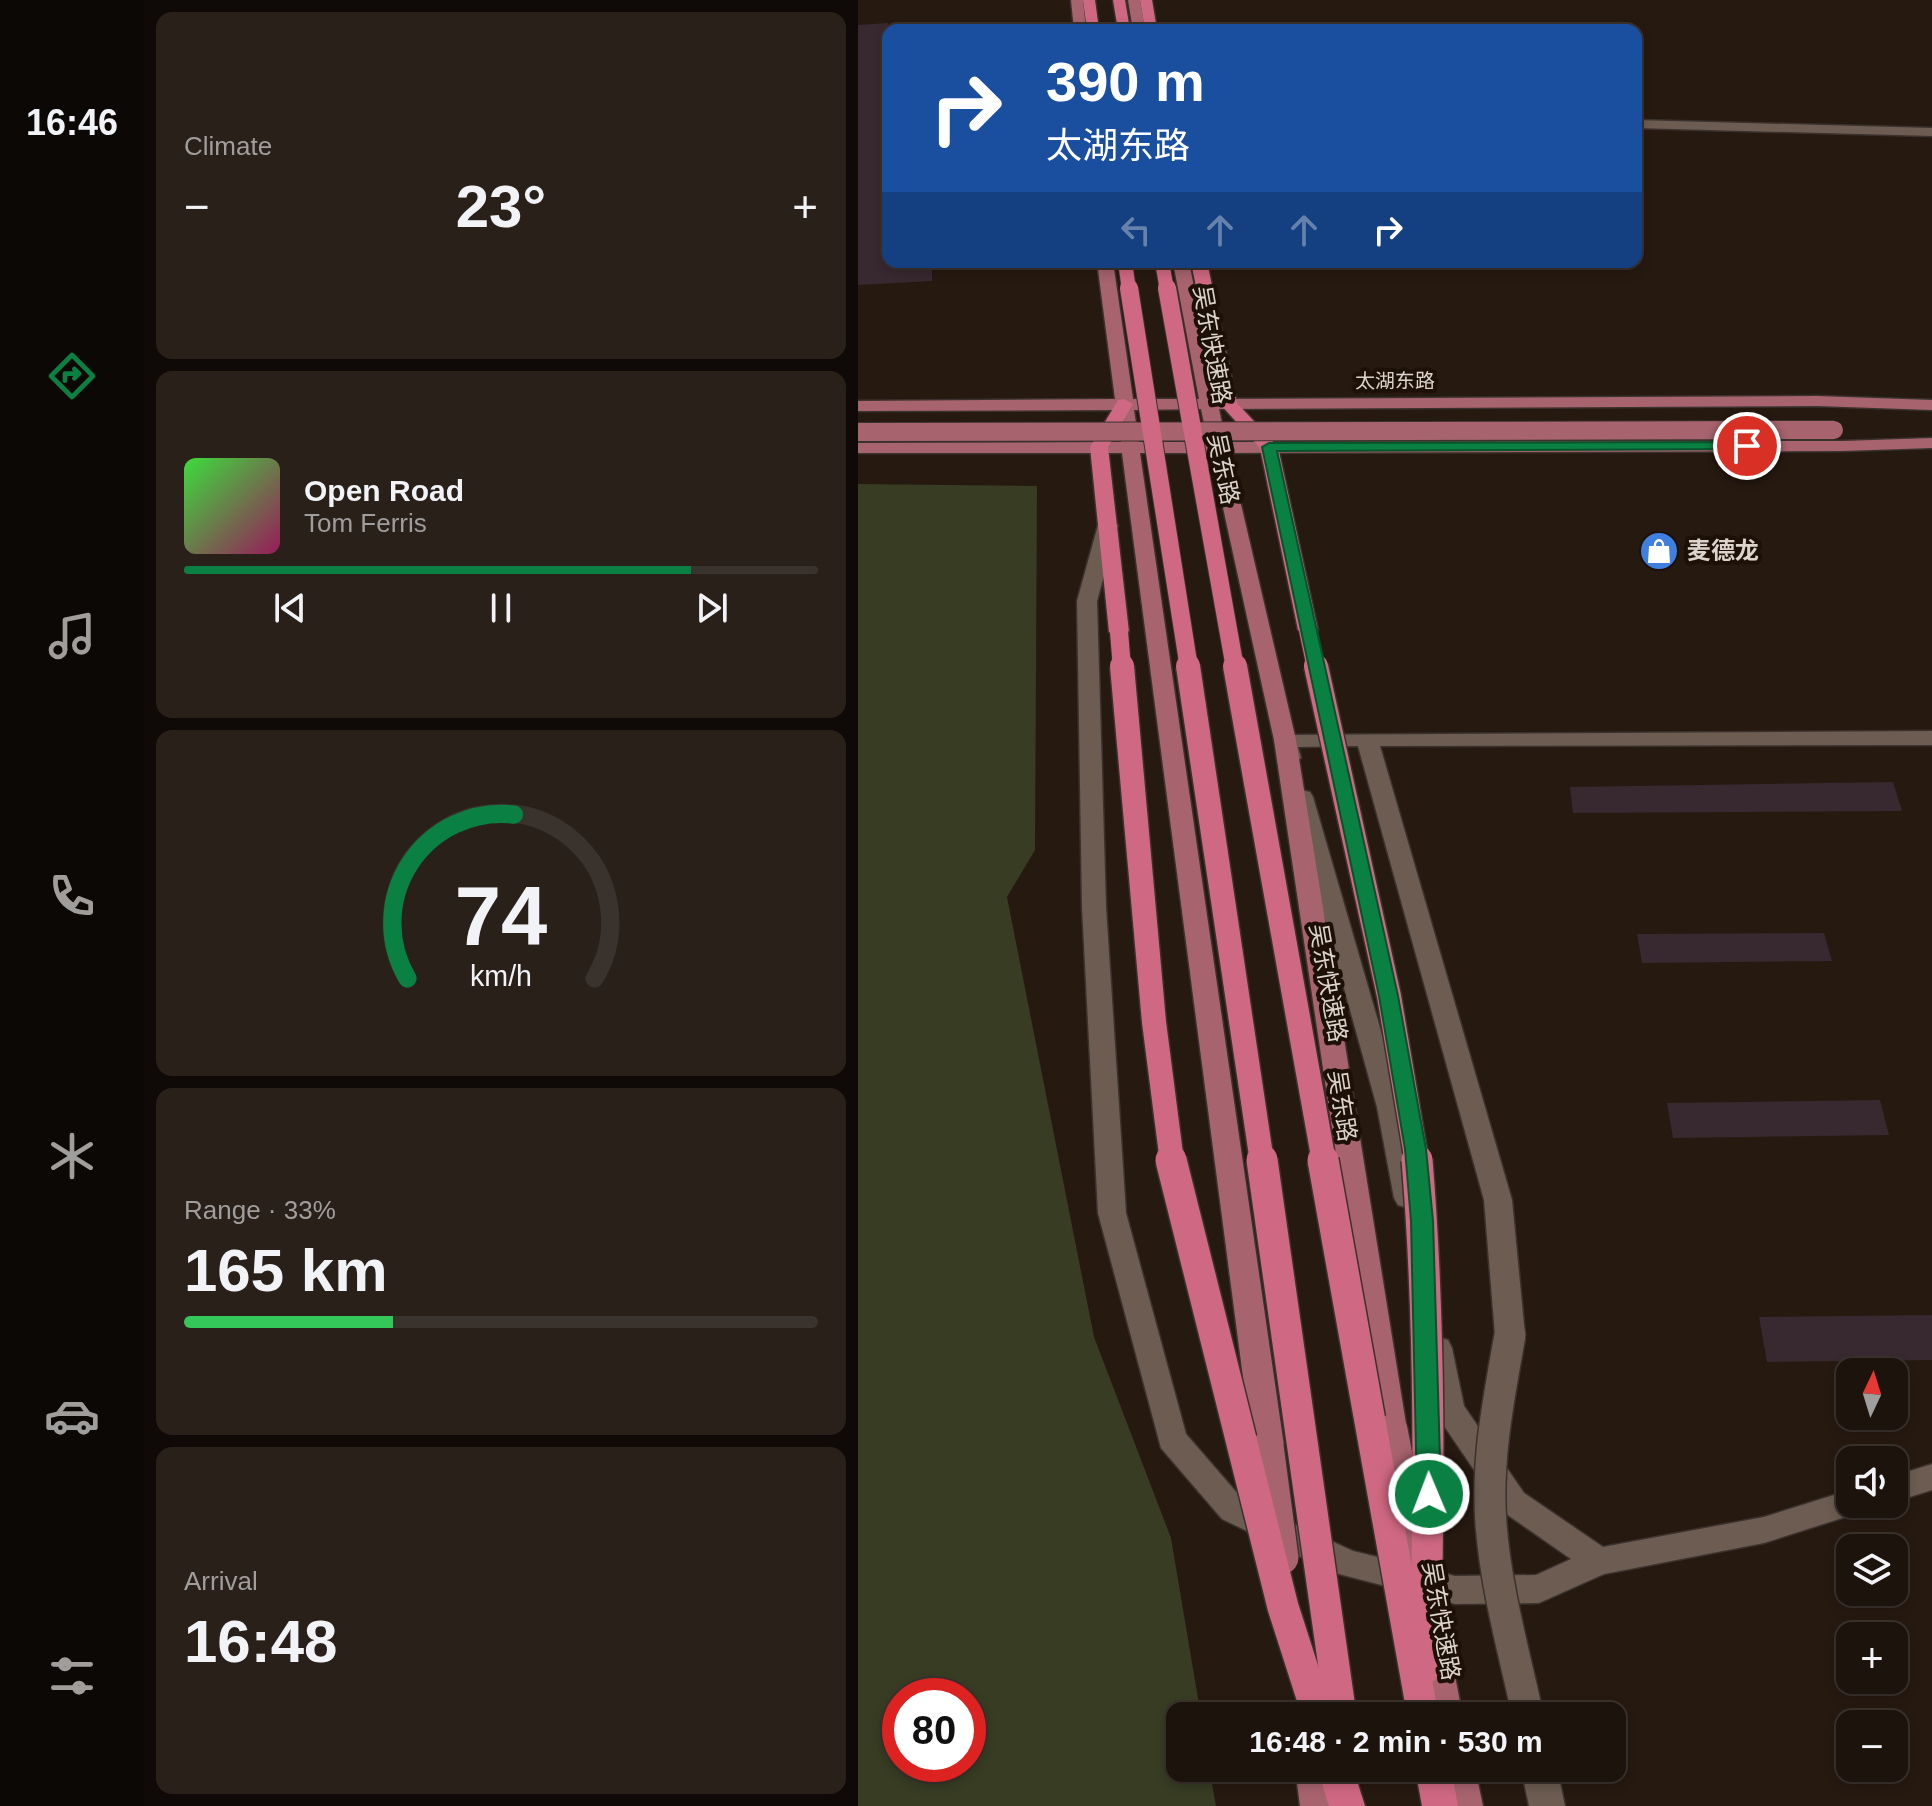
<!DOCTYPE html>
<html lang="en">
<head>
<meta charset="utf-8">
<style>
	:root { --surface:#1c130c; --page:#29201a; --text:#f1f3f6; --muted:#a09e9d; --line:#3a322d; --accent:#0b8043 }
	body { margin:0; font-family:Helvetica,"Noto Sans SC",sans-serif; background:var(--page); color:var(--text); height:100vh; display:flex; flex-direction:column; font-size:30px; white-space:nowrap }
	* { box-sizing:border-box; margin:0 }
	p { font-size:26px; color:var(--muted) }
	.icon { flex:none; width:44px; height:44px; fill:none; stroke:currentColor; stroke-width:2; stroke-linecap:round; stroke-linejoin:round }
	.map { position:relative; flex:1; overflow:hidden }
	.side { display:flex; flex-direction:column; gap:12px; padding:12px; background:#0f0a07; width:714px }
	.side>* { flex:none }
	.banner { position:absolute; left:24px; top:24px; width:760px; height:244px; border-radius:16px; box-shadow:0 4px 12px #0003,0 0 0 2px var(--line); background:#1a4fa0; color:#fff; overflow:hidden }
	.needle { width:52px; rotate:4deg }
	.buttons { position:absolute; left:978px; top:1358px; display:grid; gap:16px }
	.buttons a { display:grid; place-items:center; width:72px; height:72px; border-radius:16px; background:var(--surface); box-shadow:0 4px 12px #0003,0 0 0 2px var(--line); font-size:40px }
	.speed { position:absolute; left:24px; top:1678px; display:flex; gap:16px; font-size:40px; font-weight:700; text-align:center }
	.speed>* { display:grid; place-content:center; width:104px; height:104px; border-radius:50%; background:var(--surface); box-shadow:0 4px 12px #0003,0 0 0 2px var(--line); line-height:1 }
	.speed .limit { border:12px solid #d22; background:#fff; color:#111 }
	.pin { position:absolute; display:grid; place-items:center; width:68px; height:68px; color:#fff; margin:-34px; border:4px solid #fff; border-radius:50%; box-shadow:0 2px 8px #0007 }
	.me { position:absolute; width:88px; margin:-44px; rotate:359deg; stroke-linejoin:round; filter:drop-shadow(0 0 6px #0008) }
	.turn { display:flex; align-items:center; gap:28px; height:168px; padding:0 32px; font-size:36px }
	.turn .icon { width:104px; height:104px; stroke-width:2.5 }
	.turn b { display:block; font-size:56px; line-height:68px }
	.lanes { display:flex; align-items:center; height:76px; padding:0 32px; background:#0003; justify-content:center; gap:40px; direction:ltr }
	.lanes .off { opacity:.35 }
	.big { font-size:60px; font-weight:700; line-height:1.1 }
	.side .widget { flex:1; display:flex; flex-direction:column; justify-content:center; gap:12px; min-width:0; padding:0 28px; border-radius:16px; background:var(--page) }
	.side .dial { align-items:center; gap:0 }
	.dial svg { height:208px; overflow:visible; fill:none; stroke:var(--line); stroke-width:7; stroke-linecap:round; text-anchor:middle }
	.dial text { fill:var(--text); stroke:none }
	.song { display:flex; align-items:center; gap:24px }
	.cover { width:96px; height:96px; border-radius:12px; background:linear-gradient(135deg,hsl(120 70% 55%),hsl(330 70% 35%)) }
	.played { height:8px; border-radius:4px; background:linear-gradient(90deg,var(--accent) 80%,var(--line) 80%) }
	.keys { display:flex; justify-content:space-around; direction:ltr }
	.heat { display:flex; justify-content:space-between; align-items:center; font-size:44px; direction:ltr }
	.charge { height:12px; border-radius:6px; background:linear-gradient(90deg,#34c759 33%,var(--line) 0) }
	.trip { position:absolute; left:308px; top:1702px; width:460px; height:80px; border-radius:16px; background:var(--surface); box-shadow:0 4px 12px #0003,0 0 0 2px var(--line); font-weight:700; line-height:80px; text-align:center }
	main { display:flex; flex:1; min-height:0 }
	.tabs { display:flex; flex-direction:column; width:144px; justify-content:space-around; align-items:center; background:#0b0805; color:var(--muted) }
	.tabs .icon { width:56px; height:56px }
	.tabs .active { color:var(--accent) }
	.tabs b { font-size:36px; color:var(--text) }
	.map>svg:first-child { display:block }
	.green { fill:#373c23; fill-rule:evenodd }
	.building { fill:#382830 }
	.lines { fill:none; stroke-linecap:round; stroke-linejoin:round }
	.minor-casing { stroke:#3b322e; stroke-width:3 }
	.major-casing { stroke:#3b322e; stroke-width:3 }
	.highway-casing { stroke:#3b322e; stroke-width:3 }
	.minor { fill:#6c5c51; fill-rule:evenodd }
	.major { fill:#a7636e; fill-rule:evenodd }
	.highway { fill:#cf6882; fill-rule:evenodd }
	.minor-bridge-casing { stroke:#3b322e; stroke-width:34; stroke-linecap:butt }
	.major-bridge-far1-casing { stroke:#3b322e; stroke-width:20; stroke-linecap:butt }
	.major-bridge-casing { stroke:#3b322e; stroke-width:34; stroke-linecap:butt }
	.highway-bridge-far3-casing { stroke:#3b322e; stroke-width:16; stroke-linecap:butt }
	.highway-bridge-far2-casing { stroke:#3b322e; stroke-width:20; stroke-linecap:butt }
	.highway-bridge-far1-casing { stroke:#3b322e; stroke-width:27; stroke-linecap:butt }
	.highway-bridge-casing { stroke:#3b322e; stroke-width:34; stroke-linecap:butt }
	.minor-bridge { stroke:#6c5c51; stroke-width:31 }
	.major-bridge-far1 { stroke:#a7636e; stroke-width:18 }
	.major-bridge { stroke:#a7636e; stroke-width:31 }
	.highway-bridge-far3 { stroke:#cf6882; stroke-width:14 }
	.highway-bridge-far2 { stroke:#cf6882; stroke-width:18 }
	.highway-bridge-far1 { stroke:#cf6882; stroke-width:24 }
	.highway-bridge { stroke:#cf6882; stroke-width:31 }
	.route { fill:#0b8043; stroke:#07532c; stroke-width:2 }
	.labels { text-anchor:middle; stroke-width:8; stroke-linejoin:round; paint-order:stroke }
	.far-street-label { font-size:20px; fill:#dcd3cc; stroke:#1c1007 }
	.street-label { font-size:24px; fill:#dcd3cc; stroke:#1c1007 }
	.poi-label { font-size:24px; font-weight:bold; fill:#dcd3cc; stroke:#1c1007; text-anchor:start }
</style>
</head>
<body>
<main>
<nav class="tabs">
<b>16:46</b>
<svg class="icon active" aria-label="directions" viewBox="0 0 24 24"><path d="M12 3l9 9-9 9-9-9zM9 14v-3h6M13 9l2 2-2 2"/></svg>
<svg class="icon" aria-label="music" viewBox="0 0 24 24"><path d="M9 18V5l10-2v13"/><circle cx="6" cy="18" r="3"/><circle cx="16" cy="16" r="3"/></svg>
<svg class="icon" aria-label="phone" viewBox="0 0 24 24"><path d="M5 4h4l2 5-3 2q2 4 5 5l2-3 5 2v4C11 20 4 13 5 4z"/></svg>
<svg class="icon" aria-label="climate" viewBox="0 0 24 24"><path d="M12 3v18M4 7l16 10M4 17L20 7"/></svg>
<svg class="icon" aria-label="car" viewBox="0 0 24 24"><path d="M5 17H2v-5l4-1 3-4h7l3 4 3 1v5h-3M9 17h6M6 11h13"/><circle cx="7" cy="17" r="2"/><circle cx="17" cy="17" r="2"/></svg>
<svg class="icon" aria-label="filters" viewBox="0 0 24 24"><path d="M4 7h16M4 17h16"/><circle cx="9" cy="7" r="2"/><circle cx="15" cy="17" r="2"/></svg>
</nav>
<section class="side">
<div class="widget"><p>Climate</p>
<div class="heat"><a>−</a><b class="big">23°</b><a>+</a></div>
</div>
<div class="widget">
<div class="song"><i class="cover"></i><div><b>Open Road</b><p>Tom Ferris</p></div></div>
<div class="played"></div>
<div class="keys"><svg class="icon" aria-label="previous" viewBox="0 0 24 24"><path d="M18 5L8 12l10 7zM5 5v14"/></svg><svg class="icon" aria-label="pause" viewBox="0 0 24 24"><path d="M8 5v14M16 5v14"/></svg><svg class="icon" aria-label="next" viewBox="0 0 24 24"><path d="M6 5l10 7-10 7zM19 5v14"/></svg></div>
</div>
<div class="widget dial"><svg viewBox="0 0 100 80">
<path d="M14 69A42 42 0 1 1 86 69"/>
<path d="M14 69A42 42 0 0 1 55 6" stroke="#0b8043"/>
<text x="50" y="56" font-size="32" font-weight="700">74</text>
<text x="50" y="72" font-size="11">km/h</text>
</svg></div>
<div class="widget"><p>Range · 33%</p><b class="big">165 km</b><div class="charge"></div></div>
<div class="widget"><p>Arrival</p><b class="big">16:48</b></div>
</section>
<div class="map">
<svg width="1074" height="1806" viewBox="0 0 1074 1806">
	<rect width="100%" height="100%" fill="#261910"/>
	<path class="green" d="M0,484l179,2 -2,364 -28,47 87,440 77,201 30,178h-21v52h29l7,38h-358zM42,1696h68v68h-68z"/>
	<g class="building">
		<path d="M30,23v239h44v19l-74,4v-260z"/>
		<path d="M1035,782l9,29 -329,2 -3,-26z"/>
		<path d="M966,933l8,28 -190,2 -5,-29z"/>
		<path d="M1022,1100l9,35 -216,3 -6,-35z"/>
		<path d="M1074,1315v45l-165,2 -8,-45z"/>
	</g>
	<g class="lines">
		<defs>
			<g id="minor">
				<path d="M778,120l296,8v8l-296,-8z"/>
				<path d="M250,519l10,6 -21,76 9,306 20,306 60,221 58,67 109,50 102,25 81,-1 35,-16 -69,-48 -64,-94 -4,-8 -12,-61 4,-8 11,-3 11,3 4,8 12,58 60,87 79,54 161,-30 86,-27v14h15l-4,8 -97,31 -160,31 -65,29 -84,1 -120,-31 -113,-54 -61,-71 -63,-235 -16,-306 -5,-306 21,-76z"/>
				<path d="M1074,731v14l-552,1 132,454 13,135 -5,8 -10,3 -10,-3 -5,-8 -11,-135 -126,-454 -60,1 3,11 -11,7 -11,-7 -5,-18 3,-5z"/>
				<path d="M444,790l8,2 3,5 90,310 19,91 -4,7 -10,3 -10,-3 -4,-7 -17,-91 -86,-310 3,-5z"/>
				<path d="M1074,1464v26l-38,12v-26z"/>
				<path d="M663,1768h36l8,38h-36z"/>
			</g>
			<g id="major">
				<path d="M213,0h12l3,30h-12z"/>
				<path d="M270,0h12l5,30h-12z"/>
				<path d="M239,262h16l20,137h66l-26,-137h16l27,137 601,-3 115,4v10l-115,-4 -598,3 7,33 617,-1 89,-3v10l-89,3 -614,2 67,287 111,690 -4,9 -11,3 -11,-3 -4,-9 -103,-690 -63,-287h-71l144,993 -5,9 -11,3 -11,-3 -5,-9 -130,-993h-264v-10l263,-1 -4,-32 -259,1v-10l257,-2zM343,409l7,33h-69l-5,-32z"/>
				<path d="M437,1768h36l5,38h-36z"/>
				<path d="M581,1768h36l8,38h-36z"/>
			</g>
			<g id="highway">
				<path d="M225,0h12l4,30h-12z"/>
				<path d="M255,0h12l5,30h-12z"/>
				<path d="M282,0h12l5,30h-12z"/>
				<path d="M333,262h16l30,141 41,44 40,183 -3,4 -7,2 -10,-6 -38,-182 -40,-44z"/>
				<path d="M266,399l9,5 -25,43 21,185 -10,6 -10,-6 -19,-185 28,-47z"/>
				<path d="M459,1768h36l12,38h-36z"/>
				<path d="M557,1768h36l7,38h-36z"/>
			</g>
		</defs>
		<use href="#minor" class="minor-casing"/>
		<use href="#major" class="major-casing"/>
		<use href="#highway" class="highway-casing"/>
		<use href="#minor" class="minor"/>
		<use href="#major" class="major"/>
		<use href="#highway" class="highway"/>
		<defs>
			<path id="minor-bridge" d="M652,1335c-11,62 -24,125 -19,189 5,65 23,128 37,192"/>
			<path id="major-bridge-far1" d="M0,432l976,-2"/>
			<g id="major-bridge">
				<path d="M534,1430l26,134"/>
				<path d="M410,1446l15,112"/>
				<path d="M575,1644l14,72"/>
			</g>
			<g id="highway-bridge-far3">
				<path d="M267,262l4,28"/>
				<path d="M304,262l5,28"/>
			</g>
			<g id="highway-bridge-far2">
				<path d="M271,288l60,380"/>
				<path d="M309,288l68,380"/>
				<path d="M450,630l8,38"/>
				<path d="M261,632l3,36"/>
			</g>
			<g id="highway-bridge-far1">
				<path d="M264,666l32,356 18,140"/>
				<path d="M330,666l74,496"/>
				<path d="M377,666l89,496"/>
				<path d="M458,666l73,330 28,166"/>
			</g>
			<g id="highway-bridge">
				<path d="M313,1160l112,447 35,109"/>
				<path d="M404,1160l79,556"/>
				<path d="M465,1160l100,556"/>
				<path d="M559,1160c14,169 12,339 8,508"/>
			</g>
		</defs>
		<use href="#minor-bridge" class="minor-bridge-casing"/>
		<use href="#major-bridge-far1" class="major-bridge-far1-casing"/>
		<use href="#major-bridge" class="major-bridge-casing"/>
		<use href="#highway-bridge-far3" class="highway-bridge-far3-casing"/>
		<use href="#highway-bridge-far2" class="highway-bridge-far2-casing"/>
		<use href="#highway-bridge-far1" class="highway-bridge-far1-casing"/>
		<use href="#highway-bridge" class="highway-bridge-casing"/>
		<use href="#minor-bridge" class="minor-bridge"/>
		<use href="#major-bridge-far1" class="major-bridge-far1"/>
		<use href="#major-bridge" class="major-bridge"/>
		<use href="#highway-bridge-far3" class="highway-bridge-far3"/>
		<use href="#highway-bridge-far2" class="highway-bridge-far2"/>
		<use href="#highway-bridge-far1" class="highway-bridge-far1"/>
		<use href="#highway-bridge" class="highway-bridge"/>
	</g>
	<path class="route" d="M889,442l7,4 -2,3 -475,2 121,545 28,153 7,72 8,273 -3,7 -9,3 -8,-3 -4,-7 -6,-273 -6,-72 -26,-153 -117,-549 7,-4z"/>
	<defs>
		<symbol id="shop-disc" viewBox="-11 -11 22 22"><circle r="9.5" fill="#3f7fe0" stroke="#1c1007"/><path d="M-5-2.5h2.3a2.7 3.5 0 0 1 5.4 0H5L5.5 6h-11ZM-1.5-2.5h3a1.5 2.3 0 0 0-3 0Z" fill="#fff"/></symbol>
	</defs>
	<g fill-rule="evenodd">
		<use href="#shop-disc" x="779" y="529" width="44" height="44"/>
	</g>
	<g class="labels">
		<g class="far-street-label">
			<text x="537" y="388">太湖东路</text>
		</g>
		<g class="street-label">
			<text transform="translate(354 345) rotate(80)" y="8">吴东快速路</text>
			<text transform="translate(365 469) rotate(78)" y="8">吴东路</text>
			<text transform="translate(470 983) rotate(80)" y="8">吴东快速路</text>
			<text transform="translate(484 1106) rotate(81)" y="8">吴东路</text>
			<text transform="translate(583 1621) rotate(80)" y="8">吴东快速路</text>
		</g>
		<g class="poi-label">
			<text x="829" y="559">麦德龙</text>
		</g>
	</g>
</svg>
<div class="buttons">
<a><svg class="needle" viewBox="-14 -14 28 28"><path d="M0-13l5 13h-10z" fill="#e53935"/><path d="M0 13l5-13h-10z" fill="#a09e9d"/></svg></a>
<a><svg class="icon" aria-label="sound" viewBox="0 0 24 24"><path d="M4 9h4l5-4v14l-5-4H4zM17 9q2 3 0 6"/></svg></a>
<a><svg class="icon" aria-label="layers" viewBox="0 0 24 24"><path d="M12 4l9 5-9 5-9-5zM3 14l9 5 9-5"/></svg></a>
<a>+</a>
<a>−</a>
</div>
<div class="speed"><div class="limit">80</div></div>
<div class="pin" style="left:889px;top:446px;background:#d93025"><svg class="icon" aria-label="arrive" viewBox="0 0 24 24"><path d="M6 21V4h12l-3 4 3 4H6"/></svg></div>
<svg class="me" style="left:571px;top:1494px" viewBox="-20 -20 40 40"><circle r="17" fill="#0b8043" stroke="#fff" stroke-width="3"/><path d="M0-11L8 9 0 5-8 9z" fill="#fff"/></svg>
<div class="trip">16:48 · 2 min · 530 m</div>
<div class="banner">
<div class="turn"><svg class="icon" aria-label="right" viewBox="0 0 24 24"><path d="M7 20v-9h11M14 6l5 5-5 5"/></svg><div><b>390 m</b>太湖东路</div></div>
<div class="lanes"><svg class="icon off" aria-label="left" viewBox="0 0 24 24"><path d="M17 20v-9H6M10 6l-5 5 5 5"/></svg><svg class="icon off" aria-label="ahead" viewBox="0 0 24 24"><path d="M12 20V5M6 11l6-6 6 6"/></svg><svg class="icon off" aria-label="ahead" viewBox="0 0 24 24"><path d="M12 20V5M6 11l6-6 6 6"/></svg><svg class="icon" aria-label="right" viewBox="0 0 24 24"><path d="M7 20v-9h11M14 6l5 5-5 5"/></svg></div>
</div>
</div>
</main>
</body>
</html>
